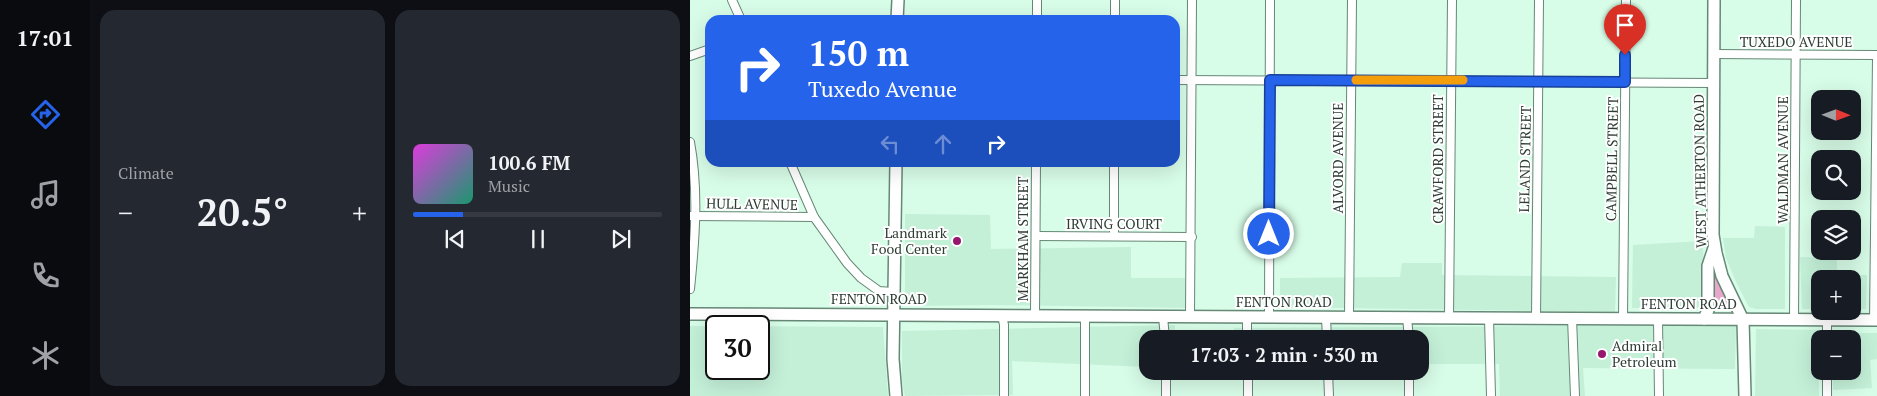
<!DOCTYPE html>
<html lang="en">
<head>
<meta charset="utf-8">
<style>
	:root { --surface:#171b24; --page:#242831; --text:#f1f3f6; --muted:#9ea1a6; --line:#363941; --accent:#2563eb }
	body { margin:0; font-family:"PT Serif",serif; background:var(--page); color:var(--text); height:100vh; display:flex; flex-direction:column; font-size:19px; white-space:nowrap }
	* { box-sizing:border-box; margin:0 }
	p { font-size:16px; color:var(--muted) }
	.icon { flex:none; width:28px; height:28px; fill:none; stroke:currentColor; stroke-width:2; stroke-linecap:round; stroke-linejoin:round }
	.map { position:relative; flex:1; overflow:hidden }
	.panel { display:flex; flex-direction:column; gap:10px; padding:10px; background:#0d0f14; width:600px }
	.panel>* { flex:none }
	.banner { position:absolute; left:15px; top:15px; width:475px; height:152px; border-radius:15px; box-shadow:0 5px 20px #0002; background:#2563eb; color:#fff; overflow:hidden }
	.needle { width:32px; rotate:91deg }
	.controls { position:absolute; left:1121px; top:90px; display:grid; gap:10px }
	.controls a { display:grid; place-items:center; width:50px; height:50px; border-radius:10px; background:var(--surface); box-shadow:0 5px 20px #0002; font-size:25px }
	.speed { position:absolute; left:15px; top:315px; display:flex; gap:10px; font-size:25px; font-weight:700; text-align:center }
	.speed>* { display:grid; place-content:center; width:65px; height:65px; border-radius:50%; background:var(--surface); box-shadow:0 5px 20px #0002; line-height:1 }
	.speed .limit { border:2px solid #111; border-radius:8px; background:#fff; color:#111 }
	.pin { position:absolute; display:grid; place-items:center; width:42px; height:42px; color:#fff; margin:-51px -21px; border-radius:50% 50% 50% 0; rotate:-45deg; box-shadow:0 0 5px #0007 }
	.pin .icon { rotate:45deg }
	.me { position:absolute; width:55px; margin:-28px; rotate:0deg; stroke-linejoin:round; filter:drop-shadow(0 0 4px #0008) }
	.turn { display:flex; align-items:center; gap:18px; height:105px; padding:0 20px; font-size:22px }
	.turn .icon { width:65px; height:65px; stroke-width:2.5 }
	.turn b { display:block; font-size:35px; line-height:42px }
	.lanes { display:flex; align-items:center; height:48px; padding:0 20px; background:#0003; justify-content:center; gap:25px; direction:ltr }
	.lanes .off { opacity:.35 }
	.big { font-size:38px; font-weight:800; line-height:1.1 }
	.panel .card { flex:1; display:flex; flex-direction:column; justify-content:center; gap:8px; min-width:0; padding:0 18px; border-radius:15px; background:var(--page) }
	.song { display:flex; align-items:center; gap:15px }
	.cover { width:60px; height:60px; border-radius:8px; background:linear-gradient(135deg,hsl(300 70% 55%),hsl(160 70% 35%)) }
	.played { height:5px; border-radius:2px; background:linear-gradient(90deg,var(--accent) 20%,var(--line) 20%) }
	.keys { display:flex; justify-content:space-around; direction:ltr }
	.heat { display:flex; justify-content:space-between; align-items:center; font-size:28px; direction:ltr }
	.panel .tiles { flex:1; display:grid; gap:10px; grid-template-columns:repeat(2,1fr) }
	.trip { position:absolute; left:449px; top:330px; width:290px; height:50px; border-radius:15px; background:var(--surface); box-shadow:0 5px 20px #0002; font-weight:800; line-height:50px; text-align:center }
	main { display:flex; flex:1; min-height:0 }
	.tab-bar { display:flex; flex-direction:column; width:90px; justify-content:space-around; align-items:center; background:#090b0e; color:var(--muted) }
	.tab-bar .icon { width:35px; height:35px }
	.tab-bar .selected { color:var(--accent) }
	.tab-bar b { font-size:22px; color:var(--text) }
	.map>svg:first-child { display:block }
	.built { fill:#c4f0d8; fill-rule:evenodd }
	.green { fill:#e9a6cb }
	.lines { fill:none; stroke-linecap:round; stroke-linejoin:round }
	.street-casing { stroke:#668876; stroke-width:10 }
	.secondary-casing { stroke:#668876; stroke-width:14 }
	.street { stroke:#fff; stroke-width:8 }
	.secondary { stroke:#fff; stroke-width:11 }
	.route-casing { stroke:#184099; stroke-width:12 }
	.route { stroke:#2563eb; stroke-width:9 }
	.slow { stroke:#f59e0b; stroke-width:9 }
	.poi-dot { fill:#97176f; stroke:#fff; stroke-width:2 }
	.labels { text-anchor:middle; stroke-width:4; stroke-linejoin:round; paint-order:stroke }
	.street-label { font-size:14px; fill:#2e3d35; stroke:#fff }
	.poi-label { font-size:14px; fill:#2e3d35; stroke:#fff; text-anchor:end }
</style>
</head>
<body>
<main>
<nav class="tab-bar">
<b>17:01</b>
<svg class="icon selected" aria-label="directions" viewBox="0 0 24 24"><path d="M12 3l9 9-9 9-9-9zM9 14v-3h6M13 9l2 2-2 2"/></svg>
<svg class="icon" aria-label="music" viewBox="0 0 24 24"><path d="M9 18V5l10-2v13"/><circle cx="6" cy="18" r="3"/><circle cx="16" cy="16" r="3"/></svg>
<svg class="icon" aria-label="phone" viewBox="0 0 24 24"><path d="M5 4h4l2 5-3 2q2 4 5 5l2-3 5 2v4C11 20 4 13 5 4z"/></svg>
<svg class="icon" aria-label="climate" viewBox="0 0 24 24"><path d="M12 3v18M4 7l16 10M4 17L20 7"/></svg>
</nav>
<section class="panel">
<div class="tiles">
<div class="card"><p>Climate</p>
<div class="heat"><a>−</a><b class="big">20.5°</b><a>+</a></div>
</div>
<div class="card">
<div class="song"><i class="cover"></i><div><b>100.6 FM</b><p>Music</p></div></div>
<div class="played"></div>
<div class="keys"><svg class="icon" aria-label="previous" viewBox="0 0 24 24"><path d="M18 5L8 12l10 7zM5 5v14"/></svg><svg class="icon" aria-label="pause" viewBox="0 0 24 24"><path d="M8 5v14M16 5v14"/></svg><svg class="icon" aria-label="next" viewBox="0 0 24 24"><path d="M6 5l10 7-10 7zM19 5v14"/></svg></div>
</div>
</div>
</section>
<div class="map">
<svg width="1187" height="396" viewBox="0 0 1187 396">
	<rect width="100%" height="100%" fill="#d7fce7"/>
	<g class="built">
		<path d="M215,214l85,1 1,34 140,-2v31h54l2,30 -194,-3 -82,1 -6,-6z"/>
		<path d="M1065,226l30,1v82h-29l-7,-2 -12,-23 -11,-26 -3,-20h31z"/>
		<path d="M1013,241l1,67h-72l1,-63z"/>
		<path d="M1110,257l37,1v17h30l-1,34h-13l-1,-30h-32v30h-18z"/>
		<path d="M712,263h40v12l174,2 -1,35 -335,-5v-29l120,-1z"/>
		<path d="M485,325v14h-27l-1,28 -135,-6 1,34 -108,1 -3,-14v-51z"/>
		<path d="M1046,325l-1,44 -152,-1 2,28h-85l-1,-32h-79v-25h-186v-11z"/>
		<path d="M0,326l193,1 5,69h-198zM69,326v43h-43v-43z"/>
		<path d="M1066,329l62,1 1,66h-64z"/>
		<path d="M1142,333h45v26l-7,1 2,28 -39,2v-19h19v-32h-20z"/>
	</g>
	<path class="green" d="M1022,267l16,37v5h-18z"/>
	<g class="lines">
		<defs>
			<g id="street">
				<path d="M42,0l9,20"/>
				<path d="M347,20v-20"/>
				<path d="M425,20v-20"/>
				<path d="M1024,54l163,1"/>
				<path d="M0,56l20,-7"/>
				<path d="M485,80l539,3"/>
				<path d="M0,142c9,49 5,98 0,147"/>
				<path d="M100,162l24,55 33,46 14,15 18,13 14,1"/>
				<path d="M0,216l124,1"/>
				<path d="M346,236l156,1"/>
				<path d="M424,236v-74"/>
				<path d="M312,315l2,10v71"/>
				<path d="M345,315l1,-153"/>
				<path d="M395,315v81"/>
				<path d="M473,316l2,23"/>
				<path d="M500,316l2,-316"/>
				<path d="M557,316v23"/>
				<path d="M579,316l1,-316"/>
				<path d="M636,317l1,22"/>
				<path d="M659,317l3,-317"/>
				<path d="M717,317l2,22"/>
				<path d="M759,318l3,-318"/>
				<path d="M799,318l2,78"/>
				<path d="M846,318l3,-318"/>
				<path d="M882,318l3,78"/>
				<path d="M933,319l3,-319"/>
				<path d="M968,319l1,77"/>
				<path d="M1104,320l2,-320"/>
				<path d="M1137,320v19"/>
				<path d="M1184,320l3,-261"/>
				<path d="M476,371v25"/>
				<path d="M558,371v25"/>
				<path d="M638,371l1,25"/>
				<path d="M719,371v25"/>
				<path d="M1137,371v25"/>
			</g>
			<g id="secondary">
				<path d="M1024,0l-1,235 3,18 6,23 21,44 2,76"/>
				<path d="M207,20l1,-20"/>
				<path d="M0,314l1187,6"/>
				<path d="M1014,319l4,-9v-44l6,-18"/>
				<path d="M206,396l-3,-37 3,-197"/>
			</g>
		</defs>
		<use href="#street" class="street-casing"/>
		<use href="#secondary" class="secondary-casing"/>
		<use href="#street" class="street"/>
		<use href="#secondary" class="secondary"/>
	</g>
	<g class="lines">
		<defs>
			<path id="route" d="M579,234l1,-154 355,2v-27"/>
		</defs>
		<use href="#route" class="route-casing"/>
		<use href="#route" class="route"/>
		<path class="slow" d="M666,80h107"/>
	</g>
	<g class="poi-dot">
		<circle cx="267" cy="241" r="5"/>
		<circle cx="912" cy="354" r="5"/>
	</g>
	<g class="labels">
		<g class="street-label">
			<text x="1106" y="47">TUXEDO AVENUE</text>
			<text transform="translate(648 158) rotate(-90)" y="5">ALVORD AVENUE</text>
			<text transform="translate(748 159) rotate(-90)" y="5">CRAWFORD STREET</text>
			<text transform="translate(835 159) rotate(-89)" y="5">LELAND STREET</text>
			<text transform="translate(922 159) rotate(-89)" y="5">CAMPBELL STREET</text>
			<text transform="translate(1093 160) rotate(-90)" y="5">WALDMAN AVENUE</text>
			<text transform="translate(1010 171) rotate(-91)" y="5">WEST ATHERTON ROAD</text>
			<text transform="translate(62 204) rotate(1)" y="5">HULL AVENUE</text>
			<text x="424" y="229">IRVING COURT</text>
			<text transform="translate(333 239) rotate(-90)" y="5">MARKHAM STREET</text>
			<text x="189" y="304">FENTON ROAD</text>
			<text x="594" y="307">FENTON ROAD</text>
			<text x="999" y="309">FENTON ROAD</text>
		</g>
		<g class="poi-label">
			<text x="257" y="238">Landmark<tspan x="257" dy="16">Food Center</tspan></text>
			<text x="922" y="351" text-anchor="start">Admiral<tspan x="922" dy="16">Petroleum</tspan></text>
		</g>
	</g>
</svg>
<div class="controls">
<a><svg class="needle" viewBox="-14 -14 28 28"><path d="M0-13l5 13h-10z" fill="#e53935"/><path d="M0 13l5-13h-10z" fill="#9ea1a6"/></svg></a>
<a><svg class="icon" aria-label="search" viewBox="0 0 24 24"><circle cx="10" cy="10" r="6"/><path d="M15 15l6 6"/></svg></a>
<a><svg class="icon" aria-label="layers" viewBox="0 0 24 24"><path d="M12 4l9 5-9 5-9-5zM3 14l9 5 9-5"/></svg></a>
<a>+</a>
<a>−</a>
</div>
<div class="speed"><div class="limit">30</div></div>
<div class="pin" style="left:935px;top:55px;background:#d93025"><svg class="icon" aria-label="arrive" viewBox="0 0 24 24"><path d="M6 21V4h12l-3 4 3 4H6"/></svg></div>
<svg class="me" style="left:579px;top:234px" viewBox="-20 -20 40 40"><circle r="17" fill="#2563eb" stroke="#fff" stroke-width="3"/><path d="M0-11L8 9 0 5-8 9z" fill="#fff"/></svg>
<div class="trip">17:03 · 2 min · 530 m</div>
<div class="banner">
<div class="turn"><svg class="icon" aria-label="right" viewBox="0 0 24 24"><path d="M7 20v-9h11M14 6l5 5-5 5"/></svg><div><b>150 m</b>Tuxedo Avenue</div></div>
<div class="lanes"><svg class="icon off" aria-label="left" viewBox="0 0 24 24"><path d="M17 20v-9H6M10 6l-5 5 5 5"/></svg><svg class="icon off" aria-label="ahead" viewBox="0 0 24 24"><path d="M12 20V5M6 11l6-6 6 6"/></svg><svg class="icon" aria-label="right" viewBox="0 0 24 24"><path d="M7 20v-9h11M14 6l5 5-5 5"/></svg></div>
</div>
</div>
</main>
</body>
</html>
